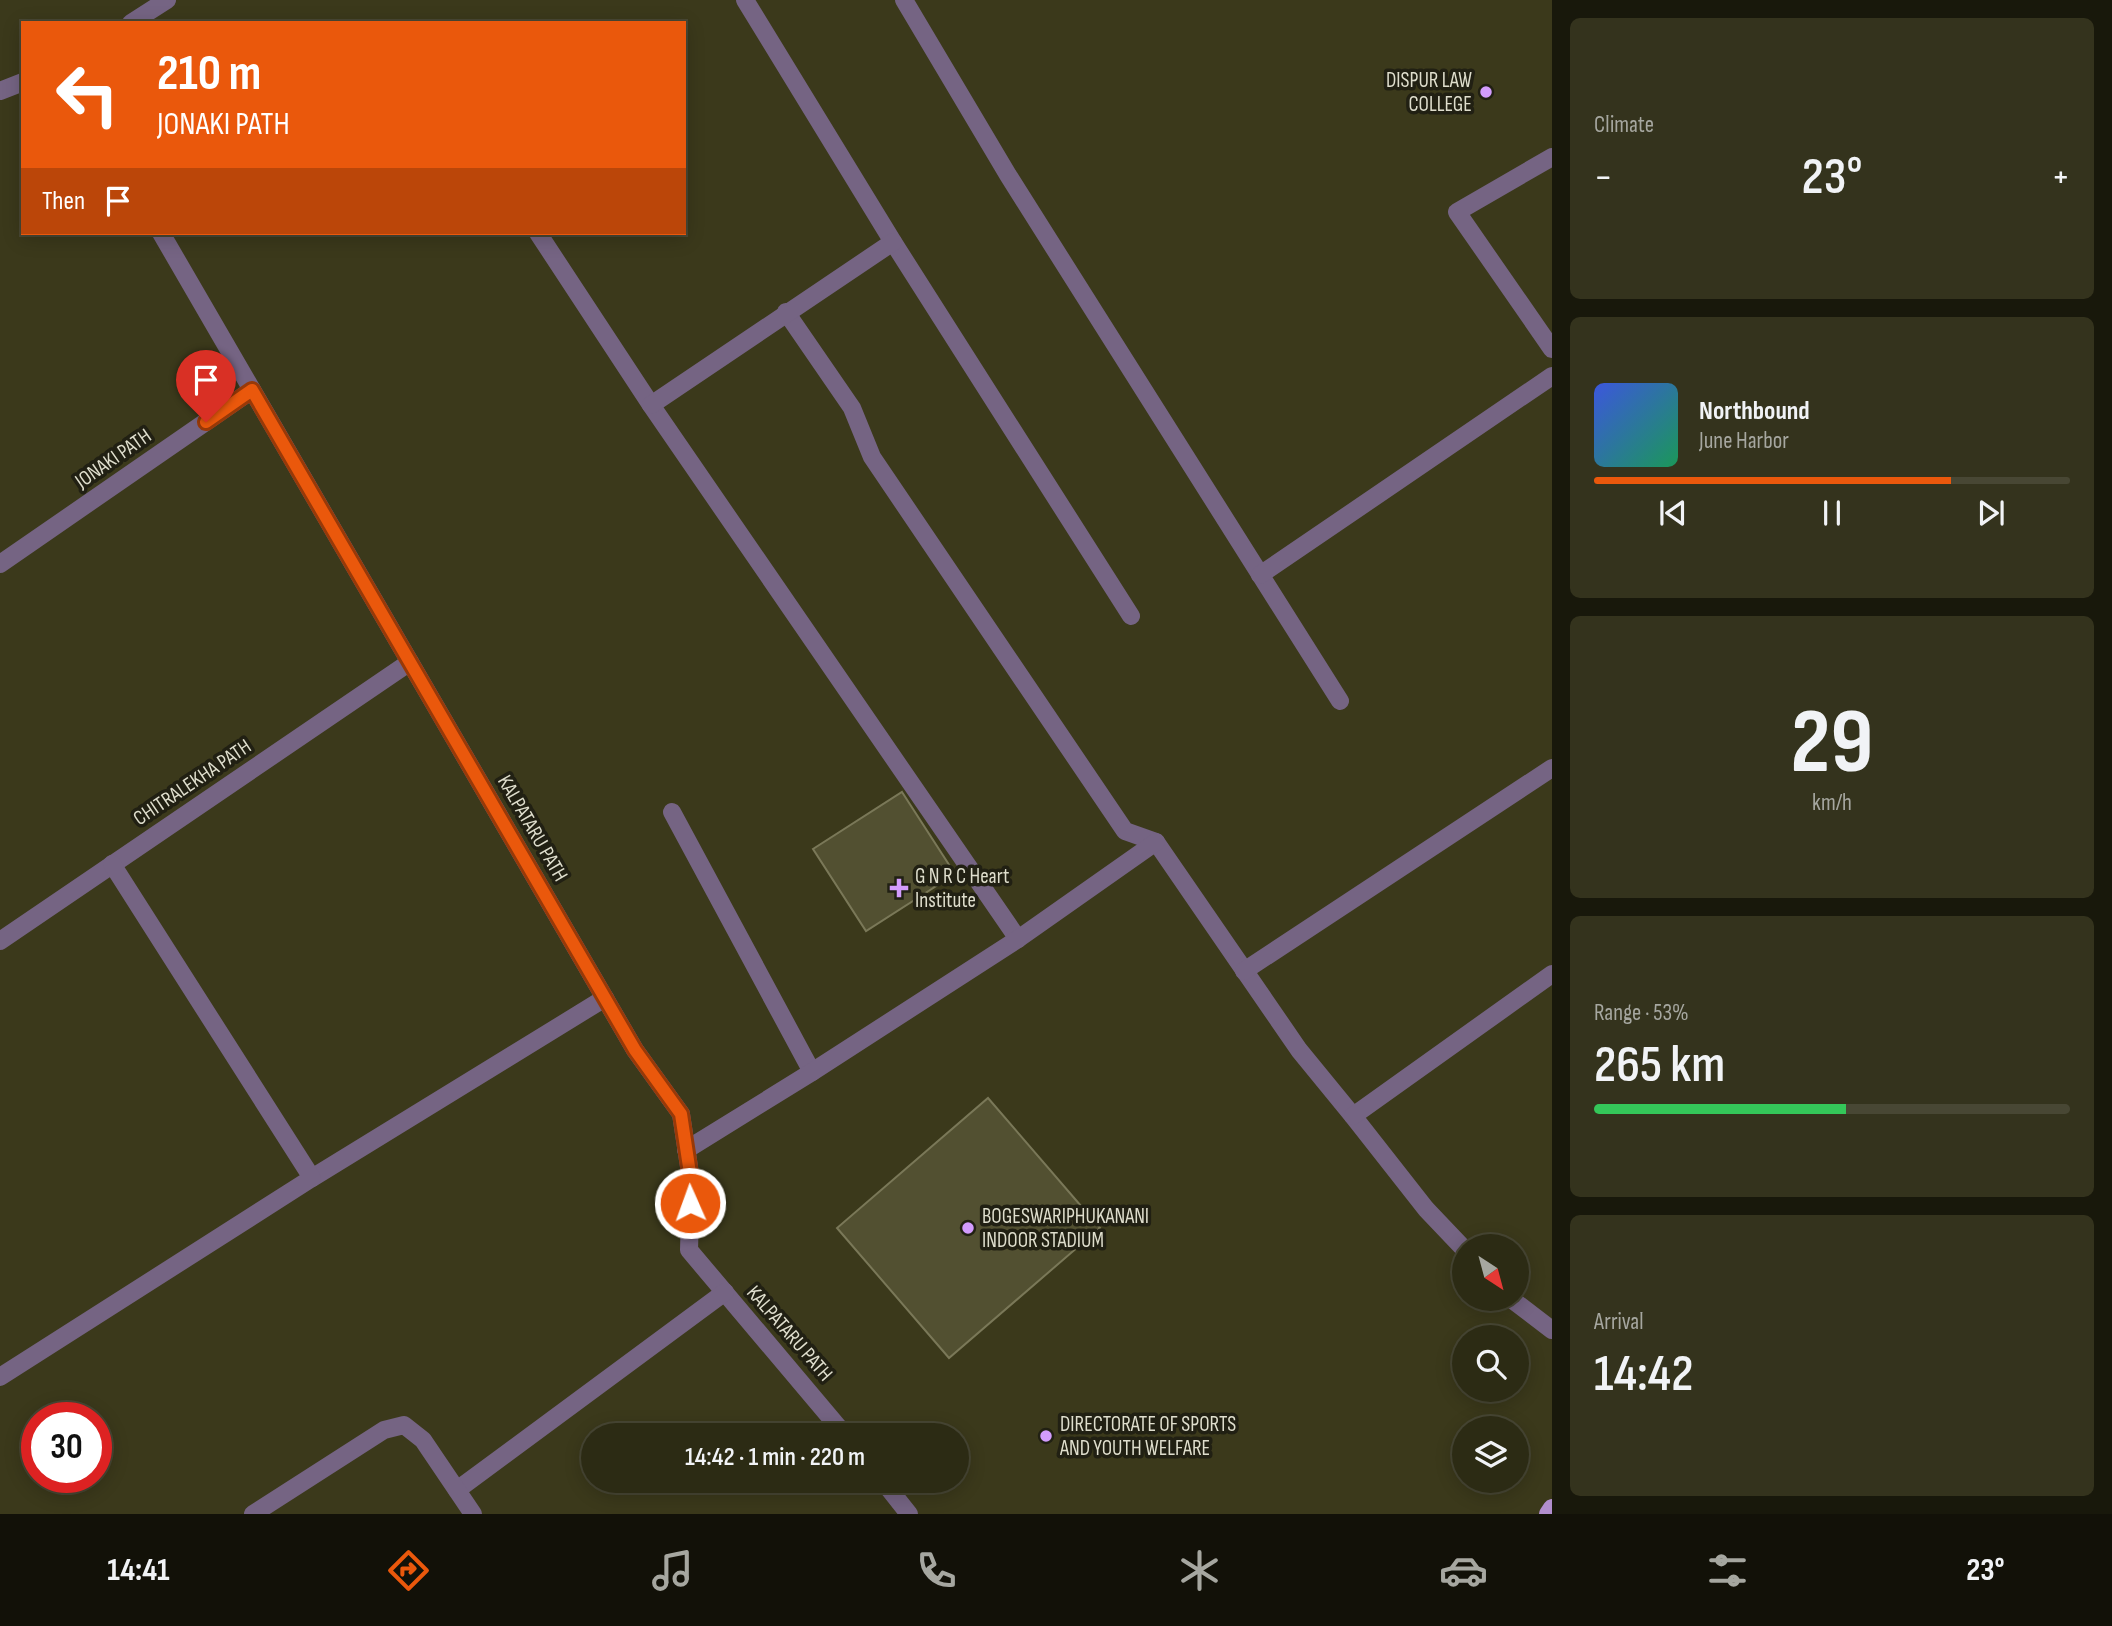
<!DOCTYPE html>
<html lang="en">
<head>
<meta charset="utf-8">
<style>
	:root { --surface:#2c2b14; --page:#34331d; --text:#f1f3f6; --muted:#a6a7a0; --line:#484734; --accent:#ea580c }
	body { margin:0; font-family:"Sofia Sans Condensed",sans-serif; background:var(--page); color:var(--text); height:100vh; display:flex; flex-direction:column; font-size:26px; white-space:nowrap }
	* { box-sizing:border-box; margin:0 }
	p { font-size:23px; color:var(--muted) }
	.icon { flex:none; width:38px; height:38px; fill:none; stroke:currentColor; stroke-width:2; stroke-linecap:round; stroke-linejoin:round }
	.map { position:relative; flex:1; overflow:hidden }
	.panel { display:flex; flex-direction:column; gap:18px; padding:18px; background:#18180b; width:560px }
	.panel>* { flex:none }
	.guide { position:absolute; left:21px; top:21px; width:665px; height:214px; border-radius:0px; box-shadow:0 4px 18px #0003,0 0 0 2px var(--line); background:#ea580c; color:#fff; overflow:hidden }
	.needle { width:46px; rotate:144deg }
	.controls { position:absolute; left:1452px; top:1234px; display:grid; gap:14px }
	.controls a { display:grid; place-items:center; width:77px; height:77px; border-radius:50%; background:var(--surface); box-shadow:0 4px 18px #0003,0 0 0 2px var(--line); font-size:35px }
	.speed { position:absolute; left:21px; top:1402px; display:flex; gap:14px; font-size:35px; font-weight:700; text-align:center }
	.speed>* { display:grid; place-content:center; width:91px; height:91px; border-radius:50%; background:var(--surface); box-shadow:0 4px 18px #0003,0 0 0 2px var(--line); line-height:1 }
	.speed .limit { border:10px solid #d22; background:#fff; color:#111 }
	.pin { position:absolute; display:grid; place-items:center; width:60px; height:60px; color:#fff; margin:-72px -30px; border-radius:50% 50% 50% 0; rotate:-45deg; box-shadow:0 0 7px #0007 }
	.pin .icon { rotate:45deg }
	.me { position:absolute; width:77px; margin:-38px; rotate:358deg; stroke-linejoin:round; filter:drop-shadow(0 0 5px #0008) }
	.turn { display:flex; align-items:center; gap:24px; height:147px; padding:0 21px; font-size:32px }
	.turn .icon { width:91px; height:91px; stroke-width:2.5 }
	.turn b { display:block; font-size:49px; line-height:60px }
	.then { display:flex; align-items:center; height:66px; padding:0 21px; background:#0003; gap:14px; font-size:26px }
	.big { font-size:52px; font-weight:600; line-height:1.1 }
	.panel .card { flex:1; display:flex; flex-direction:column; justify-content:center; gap:10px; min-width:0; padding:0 24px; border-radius:10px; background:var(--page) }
	.panel .dial { align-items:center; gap:0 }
	.dial b { font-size:91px; line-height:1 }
	.song { display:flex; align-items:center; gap:21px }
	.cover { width:84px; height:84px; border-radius:10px; background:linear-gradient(135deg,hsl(230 70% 55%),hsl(150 70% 35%)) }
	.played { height:7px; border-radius:4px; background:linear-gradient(90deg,var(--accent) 75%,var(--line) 75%) }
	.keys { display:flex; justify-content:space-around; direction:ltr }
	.heat { display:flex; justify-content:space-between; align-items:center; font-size:38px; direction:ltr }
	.charge { height:10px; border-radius:5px; background:linear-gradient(90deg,#34c759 53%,var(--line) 0) }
	.trip { position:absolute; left:581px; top:1423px; width:388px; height:70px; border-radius:35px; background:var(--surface); box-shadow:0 4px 18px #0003,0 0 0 2px var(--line); font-weight:600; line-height:70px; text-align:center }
	.tab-bar { display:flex; height:112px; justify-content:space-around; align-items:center; background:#121108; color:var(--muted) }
	.tab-bar .icon { width:49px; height:49px }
	.tab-bar .active { color:var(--accent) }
	.tab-bar b { font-size:32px; color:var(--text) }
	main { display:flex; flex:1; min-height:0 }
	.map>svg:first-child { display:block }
	.building { fill:#525031; stroke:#7a7858; stroke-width:2 }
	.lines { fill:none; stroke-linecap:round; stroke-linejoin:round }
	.minor { stroke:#756483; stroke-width:18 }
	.major { stroke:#b18ecd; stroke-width:18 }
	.route-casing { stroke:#983908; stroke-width:18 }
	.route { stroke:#ea580c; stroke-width:12 }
	.poi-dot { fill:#d39cfd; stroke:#212013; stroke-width:2.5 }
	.labels { text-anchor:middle; stroke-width:7; stroke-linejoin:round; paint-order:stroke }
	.poi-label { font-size:21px; fill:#dfdecd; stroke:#212013; text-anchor:start }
	.street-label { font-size:21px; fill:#dfdecd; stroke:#212013 }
</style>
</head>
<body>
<main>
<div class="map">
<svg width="1552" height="1514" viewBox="0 0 1552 1514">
	<rect width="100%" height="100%" fill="#3b391b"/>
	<g class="building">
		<path d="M902,792l53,82 -89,57 -53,-82z"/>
		<path d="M988,1098l112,130 -151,130 -112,-130z"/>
	</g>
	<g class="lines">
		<g class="minor">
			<path d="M745,0l148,242 238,374"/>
			<path d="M904,0l104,175 332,526"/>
			<path d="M131,23l36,-23"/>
			<path d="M0,91l23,-9"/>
			<path d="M1552,157l-95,55 95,137"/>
			<path d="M161,233l474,817 46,64 10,66 -2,70 156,185"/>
			<path d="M538,233l113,172 367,534"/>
			<path d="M786,312l66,96 20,49 253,374 31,11 143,208 54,66 73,93 39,41"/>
			<path d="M651,405l242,-163"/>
			<path d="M0,564l252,-174"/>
			<path d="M1260,575l292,-199"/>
			<path d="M672,812l140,260"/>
			<path d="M0,941l410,-279"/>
			<path d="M1244,971l308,-203"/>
			<path d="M1353,1116l199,-142"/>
			<path d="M686,1150l126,-78 206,-133 138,-97"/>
			<path d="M312,1178l293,-180"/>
			<path d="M1510,1298l42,32"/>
			<path d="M0,1377l312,-199 -200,-314"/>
			<path d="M882,1480l27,34"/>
			<path d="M457,1490l268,-198"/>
			<path d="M253,1514l131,-84 20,-5 19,15 50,74"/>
		</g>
		<path class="major" d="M1548,1514l4,-6"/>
	</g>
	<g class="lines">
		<defs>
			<path id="route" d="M206,422l46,-32 383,660 46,64 10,66 -1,23"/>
		</defs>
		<use href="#route" class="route-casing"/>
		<use href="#route" class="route"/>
	</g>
	<g class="poi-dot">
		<circle cx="1486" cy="92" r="7"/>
		<path d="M895.5 877.5h7v7h7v7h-7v7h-7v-7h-7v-7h7z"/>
		<circle cx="968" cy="1228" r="7"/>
		<circle cx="1046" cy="1436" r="7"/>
	</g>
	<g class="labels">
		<g class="poi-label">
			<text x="1472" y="87" text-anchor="end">DISPUR LAW<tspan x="1472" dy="24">COLLEGE</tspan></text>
			<text x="915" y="883">G N R C Heart<tspan x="915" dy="24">Institute</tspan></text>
			<text x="982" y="1223">BOGESWARIPHUKANANI<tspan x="982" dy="24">INDOOR STADIUM</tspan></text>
			<text x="1060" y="1431">DIRECTORATE OF SPORTS<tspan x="1060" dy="24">AND YOUTH WELFARE</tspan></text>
		</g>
		<g class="street-label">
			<text transform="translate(113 458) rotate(-35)" y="7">JONAKI PATH</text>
			<text transform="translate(192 782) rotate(-34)" y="7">CHITRALEKHA PATH</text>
			<text transform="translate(533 828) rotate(60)" y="7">KALPATARU PATH</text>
			<text transform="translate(790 1333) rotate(49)" y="7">KALPATARU PATH</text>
		</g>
	</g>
</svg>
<div class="controls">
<a><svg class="needle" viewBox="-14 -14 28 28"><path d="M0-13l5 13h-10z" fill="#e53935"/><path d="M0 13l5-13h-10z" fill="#a6a7a0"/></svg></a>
<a><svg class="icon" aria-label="search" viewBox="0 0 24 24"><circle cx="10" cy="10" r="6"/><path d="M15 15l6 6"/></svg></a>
<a><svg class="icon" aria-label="layers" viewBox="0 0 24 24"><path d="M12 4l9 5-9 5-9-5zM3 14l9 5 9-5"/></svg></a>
</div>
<div class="speed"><div class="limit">30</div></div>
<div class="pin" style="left:206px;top:422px;background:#d93025"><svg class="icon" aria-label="arrive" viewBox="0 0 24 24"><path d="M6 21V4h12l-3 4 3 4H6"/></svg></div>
<svg class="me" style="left:690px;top:1203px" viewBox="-20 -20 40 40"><circle r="17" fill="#ea580c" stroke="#fff" stroke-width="3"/><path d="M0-11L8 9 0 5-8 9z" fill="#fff"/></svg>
<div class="trip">14:42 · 1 min · 220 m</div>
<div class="guide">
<div class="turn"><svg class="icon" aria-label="left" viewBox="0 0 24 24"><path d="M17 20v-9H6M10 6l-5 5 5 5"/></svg><div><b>210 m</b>JONAKI PATH</div></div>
<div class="then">Then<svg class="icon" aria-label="arrive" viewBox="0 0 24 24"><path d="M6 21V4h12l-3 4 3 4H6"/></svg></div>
</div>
</div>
<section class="panel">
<div class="card"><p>Climate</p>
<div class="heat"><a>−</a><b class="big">23°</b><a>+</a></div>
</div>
<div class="card">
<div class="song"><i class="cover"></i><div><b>Northbound</b><p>June Harbor</p></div></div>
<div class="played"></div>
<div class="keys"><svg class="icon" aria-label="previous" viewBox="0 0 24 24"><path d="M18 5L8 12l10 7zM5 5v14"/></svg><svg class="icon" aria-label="pause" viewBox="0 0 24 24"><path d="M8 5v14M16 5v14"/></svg><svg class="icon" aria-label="next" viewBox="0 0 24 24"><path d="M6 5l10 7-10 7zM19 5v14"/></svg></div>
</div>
<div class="card dial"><b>29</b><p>km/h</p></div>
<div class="card"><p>Range · 53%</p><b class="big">265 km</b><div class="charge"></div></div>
<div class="card"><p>Arrival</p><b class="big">14:42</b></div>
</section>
</main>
<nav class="tab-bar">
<b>14:41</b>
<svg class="icon active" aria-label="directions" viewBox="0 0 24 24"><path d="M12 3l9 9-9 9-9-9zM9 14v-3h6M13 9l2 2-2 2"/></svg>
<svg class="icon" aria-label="music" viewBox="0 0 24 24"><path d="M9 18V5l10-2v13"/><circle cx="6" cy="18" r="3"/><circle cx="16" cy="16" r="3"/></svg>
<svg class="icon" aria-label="phone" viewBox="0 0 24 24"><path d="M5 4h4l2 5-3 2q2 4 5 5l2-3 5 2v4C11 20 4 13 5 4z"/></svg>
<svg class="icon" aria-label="climate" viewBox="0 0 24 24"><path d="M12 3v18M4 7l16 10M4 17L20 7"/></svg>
<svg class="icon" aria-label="car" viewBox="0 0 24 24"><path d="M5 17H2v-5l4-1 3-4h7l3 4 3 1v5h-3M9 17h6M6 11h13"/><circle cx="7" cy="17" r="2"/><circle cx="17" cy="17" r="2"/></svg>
<svg class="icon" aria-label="filters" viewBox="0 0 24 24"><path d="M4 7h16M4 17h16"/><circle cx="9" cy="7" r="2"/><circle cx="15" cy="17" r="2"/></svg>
<b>23°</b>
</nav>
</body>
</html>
